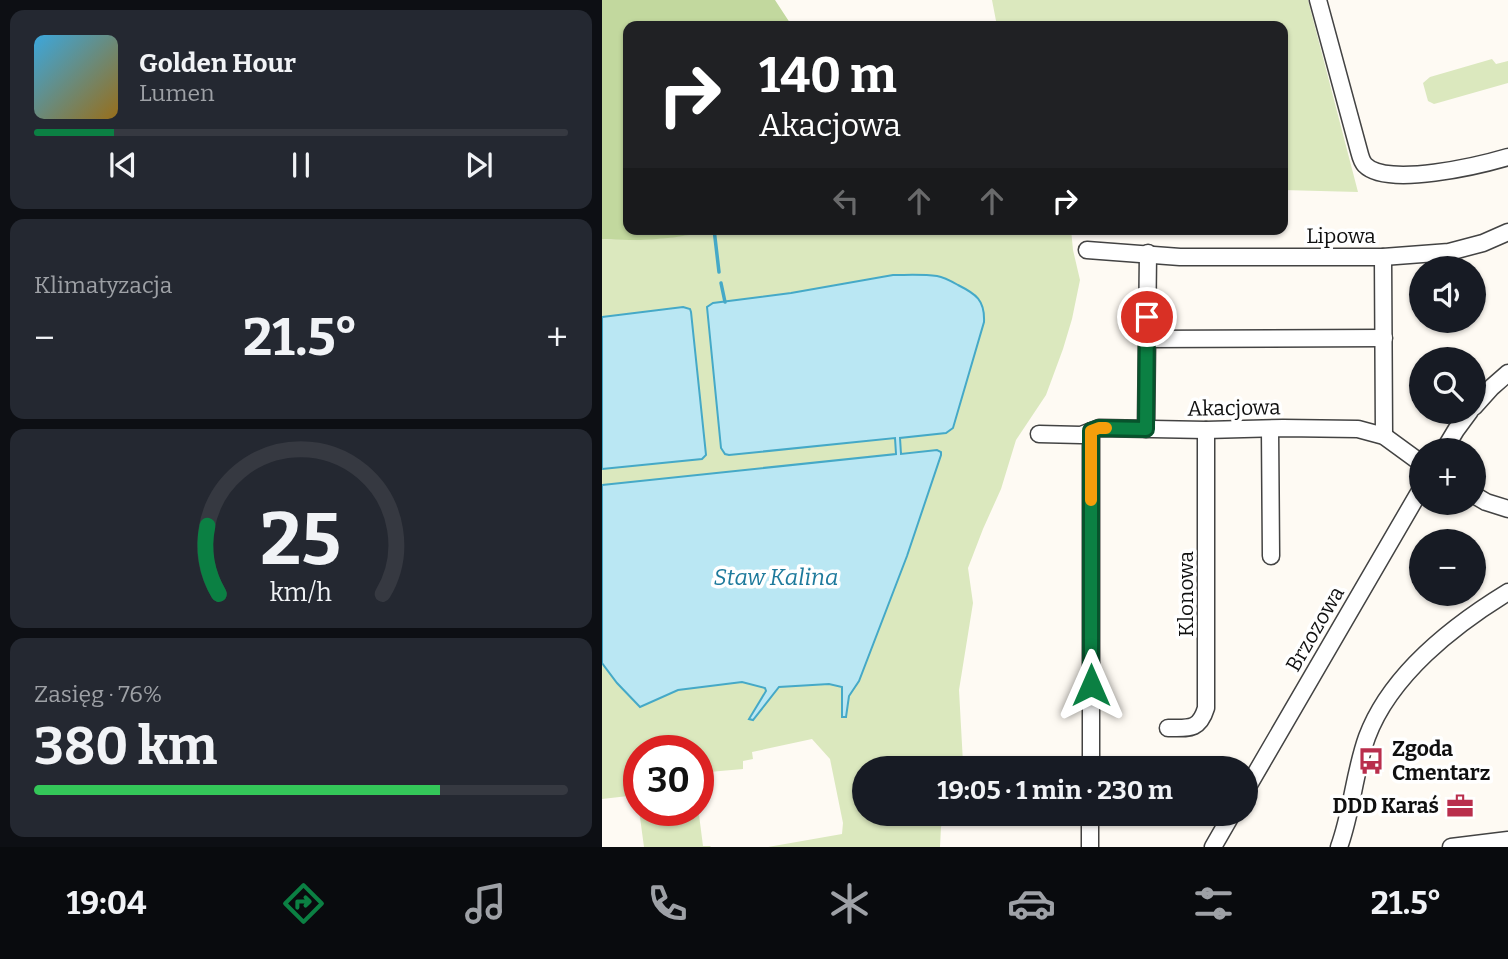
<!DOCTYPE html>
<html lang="pl">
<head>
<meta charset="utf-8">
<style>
	:root { --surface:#171b24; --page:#242831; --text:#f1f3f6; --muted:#9ea1a6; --line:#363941; --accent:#0b8043 }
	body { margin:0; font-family:Bitter,serif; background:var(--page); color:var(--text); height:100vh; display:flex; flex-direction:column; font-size:26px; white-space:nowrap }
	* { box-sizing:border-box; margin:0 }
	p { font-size:23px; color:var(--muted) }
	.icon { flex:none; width:38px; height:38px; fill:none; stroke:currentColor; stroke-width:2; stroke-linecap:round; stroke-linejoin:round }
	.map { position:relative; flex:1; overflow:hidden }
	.drawer { display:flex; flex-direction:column; gap:10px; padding:10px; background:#0d0f14; width:602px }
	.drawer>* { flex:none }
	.top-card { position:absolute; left:21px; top:21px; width:665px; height:214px; border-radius:14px; box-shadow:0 2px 5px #0004; background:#202124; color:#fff; overflow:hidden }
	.controls { position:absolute; left:807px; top:256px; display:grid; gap:14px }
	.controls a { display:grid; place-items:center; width:77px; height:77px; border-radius:50%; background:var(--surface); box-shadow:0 2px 5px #0004; font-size:35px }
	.speed { position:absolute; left:21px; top:735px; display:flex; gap:14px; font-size:35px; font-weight:700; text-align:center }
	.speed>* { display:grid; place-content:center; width:91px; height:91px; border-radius:50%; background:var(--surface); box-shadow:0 2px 5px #0004; line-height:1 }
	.speed .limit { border:10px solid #d22; background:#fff; color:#111 }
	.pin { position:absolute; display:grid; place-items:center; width:60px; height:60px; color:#fff; margin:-30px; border:4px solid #fff; border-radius:50%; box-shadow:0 2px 7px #0007 }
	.me { position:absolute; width:77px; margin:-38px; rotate:0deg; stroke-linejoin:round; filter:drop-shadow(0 0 5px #0008) }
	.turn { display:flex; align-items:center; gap:24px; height:147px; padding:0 21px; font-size:32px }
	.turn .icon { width:91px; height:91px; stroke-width:2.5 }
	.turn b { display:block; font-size:49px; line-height:60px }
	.lanes { display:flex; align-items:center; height:66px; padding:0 21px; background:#0003; justify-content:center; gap:35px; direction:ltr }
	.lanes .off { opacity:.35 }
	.big { font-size:52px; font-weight:700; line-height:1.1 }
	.drawer .tile { flex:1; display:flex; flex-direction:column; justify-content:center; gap:10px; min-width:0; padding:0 24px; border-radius:14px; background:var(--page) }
	.drawer .dial { align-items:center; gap:0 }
	.dial svg { height:182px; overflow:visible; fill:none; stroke:var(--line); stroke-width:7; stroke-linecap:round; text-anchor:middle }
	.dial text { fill:var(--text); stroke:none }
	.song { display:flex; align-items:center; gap:21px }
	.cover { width:84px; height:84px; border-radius:10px; background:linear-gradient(135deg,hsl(200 70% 55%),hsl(40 70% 35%)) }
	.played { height:7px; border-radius:4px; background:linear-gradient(90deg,var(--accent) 15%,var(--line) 15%) }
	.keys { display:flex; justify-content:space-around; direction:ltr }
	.heat { display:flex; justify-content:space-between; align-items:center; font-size:38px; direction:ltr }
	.charge { height:10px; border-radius:5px; background:linear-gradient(90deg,#34c759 76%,var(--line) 0) }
	.trip { position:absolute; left:250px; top:756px; width:406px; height:70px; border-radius:35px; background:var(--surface); box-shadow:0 2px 5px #0004; font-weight:700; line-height:70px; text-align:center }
	.tabs { display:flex; height:112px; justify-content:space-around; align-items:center; background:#090b0e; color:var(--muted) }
	.tabs .icon { width:49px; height:49px }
	.tabs .current { color:var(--accent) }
	.tabs b { font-size:32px; color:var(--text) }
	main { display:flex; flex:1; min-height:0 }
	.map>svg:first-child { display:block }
	.green { fill:#dbe8be }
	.forest { fill:#c2d89e }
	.water { fill:#bae7f3; stroke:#45a9c7; stroke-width:2 }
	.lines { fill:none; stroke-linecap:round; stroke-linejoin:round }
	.stream { stroke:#45a9c7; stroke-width:3.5 }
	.minor-casing { stroke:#434343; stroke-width:19 }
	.minor { stroke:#fff; stroke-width:16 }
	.route-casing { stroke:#07532c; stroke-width:18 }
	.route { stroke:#0b8043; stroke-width:12 }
	.slow { stroke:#f59e0b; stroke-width:12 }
	.labels { text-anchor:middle; stroke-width:7; stroke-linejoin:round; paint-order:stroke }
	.street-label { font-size:21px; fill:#101010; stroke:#fff }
	.poi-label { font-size:21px; font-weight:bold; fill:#101010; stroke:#fff; text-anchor:start }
	.water-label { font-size:23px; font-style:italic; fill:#1e7a9c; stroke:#fff }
</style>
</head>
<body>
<main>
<section class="drawer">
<div class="tile">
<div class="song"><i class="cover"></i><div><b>Golden Hour</b><p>Lumen</p></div></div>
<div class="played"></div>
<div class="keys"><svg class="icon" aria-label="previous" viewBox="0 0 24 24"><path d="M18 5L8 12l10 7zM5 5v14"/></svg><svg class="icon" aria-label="pause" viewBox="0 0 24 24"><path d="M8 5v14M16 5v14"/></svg><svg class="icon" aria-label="next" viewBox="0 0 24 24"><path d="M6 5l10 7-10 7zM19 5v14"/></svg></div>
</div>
<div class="tile"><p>Klimatyzacja</p>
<div class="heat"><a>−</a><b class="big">21.5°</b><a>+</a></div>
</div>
<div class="tile dial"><svg viewBox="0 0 100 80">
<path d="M14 69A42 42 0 1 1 86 69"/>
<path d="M14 69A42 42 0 0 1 9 39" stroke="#0b8043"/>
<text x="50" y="56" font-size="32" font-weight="700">25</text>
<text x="50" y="72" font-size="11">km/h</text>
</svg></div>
<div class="tile"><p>Zasięg · 76%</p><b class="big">380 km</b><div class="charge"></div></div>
</section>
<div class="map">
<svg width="906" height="847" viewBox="0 0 906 847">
	<rect width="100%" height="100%" fill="#fefaf3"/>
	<g class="green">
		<path d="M390,0h316l50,192 -75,-2v-164h-286z"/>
		<path d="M890,59l4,5 12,-3v22l-74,21 -6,-3 -5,-18 7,-6z"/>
		<path d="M114,229h355l2,21 7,30 -8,39 -9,30 -17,46 -30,45 -15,49 -18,40 -15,39 5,35 -14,87 4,73 -1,5h-98v46h82l-5,13 -1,20h-172l74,-13 1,-11 -13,-64 -18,-20 -60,13 1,7 -10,2v8l-45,4v-22h-59v56l-2,-12 -35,4v-560c35,3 80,-1 114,-10z"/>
		<path d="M96,807l5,39h7l1,1h-67l-5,-37h59z"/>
	</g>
	<path class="forest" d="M0,0h173l17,26h-164v203h88c-36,10 -77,13 -114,10z"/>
	<g class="water">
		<path d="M291,275c14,0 30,-1 44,1 7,1 14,5 21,9 18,9 27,15 26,37l-31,106 -7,5 -46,5 1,16 36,-4 4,2v3l-34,101 -48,125 -10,15 -3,21h-4v-30l-13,-3 -50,3 -26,33 -4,-1 17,-28 -1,-3 -23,-6 -64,8 -38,17 -23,-24 -15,-20v-178l294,-31 -1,-16 -166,17 -4,-1 -4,-6 -14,-141 6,-4 78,-10z"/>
		<path d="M81,307l7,2 1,3 15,143 -4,4 -100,10v-152z"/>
	</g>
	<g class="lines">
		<g class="stream">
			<path d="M112,229l5,43"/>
			<path d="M119,283l4,19"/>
		</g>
		<defs>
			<g id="minor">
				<path d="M716,0l41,151c1,4 3,11 6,14 22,23 116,0 143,-8"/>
				<path d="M485,250l93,7h203l66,-5 34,-9 25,-11"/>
				<path d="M781,257l1,179"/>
				<path d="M544,339l238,-1"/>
				<path d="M872,407l18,-20 16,-14"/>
				<path d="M544,429l2,-176"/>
				<path d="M668,429l1,127"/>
				<path d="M437,434l42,1 18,-7 107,2 77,-2 75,1 26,7 37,27"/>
				<path d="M842,450l12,-20 14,-19"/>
				<path d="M872,495l12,7 22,7"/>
				<path d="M566,728c20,0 31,3 38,-20v-278"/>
				<path d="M489,768v-337"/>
				<path d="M644,790l175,-301"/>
				<path d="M488,847v-33"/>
				<path d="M611,847l19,-33"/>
				<path d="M737,847c13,-35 15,-74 28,-110 23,-62 87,-112 141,-145"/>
				<path d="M849,847l57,-7"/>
			</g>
		</defs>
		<use href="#minor" class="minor-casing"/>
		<use href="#minor" class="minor"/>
	</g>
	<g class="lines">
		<defs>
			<path id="route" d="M489,685v-254l8,-3 47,1 1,-112"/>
		</defs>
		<use href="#route" class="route-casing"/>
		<use href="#route" class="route"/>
		<path class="slow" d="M489,500v-69l8,-3h7"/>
	</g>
	<defs>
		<symbol id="bus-bare" viewBox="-9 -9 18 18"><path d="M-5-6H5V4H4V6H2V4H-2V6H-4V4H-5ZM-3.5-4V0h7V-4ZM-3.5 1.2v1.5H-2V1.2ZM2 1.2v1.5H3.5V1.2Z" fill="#b92e4c" stroke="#fff" stroke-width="2.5" paint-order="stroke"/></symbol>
		<symbol id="office-bare" viewBox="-9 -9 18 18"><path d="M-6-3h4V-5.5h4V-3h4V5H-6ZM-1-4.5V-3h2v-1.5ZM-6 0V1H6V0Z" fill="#b92e4c" stroke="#fff" stroke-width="2.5" paint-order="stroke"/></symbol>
	</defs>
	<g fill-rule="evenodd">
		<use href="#bus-bare" x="750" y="742" width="38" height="38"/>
		<use href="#office-bare" x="839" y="787" width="38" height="38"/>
	</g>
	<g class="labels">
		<g class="street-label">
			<text x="739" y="243">Lipowa</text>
			<text transform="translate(632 408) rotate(-1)" y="7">Akacjowa</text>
			<text transform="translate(584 594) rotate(-90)" y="7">Klonowa</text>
			<text transform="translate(713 629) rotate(-60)" y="7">Brzozowa</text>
		</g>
		<g class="poi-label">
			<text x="790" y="756">Zgoda<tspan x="790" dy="24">Cmentarz</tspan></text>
			<text x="837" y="813" text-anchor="end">DDD Karaś</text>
		</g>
		<g class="water-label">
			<text x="174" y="585">Staw Kalina</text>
		</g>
	</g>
</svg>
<div class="controls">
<a><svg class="icon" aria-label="sound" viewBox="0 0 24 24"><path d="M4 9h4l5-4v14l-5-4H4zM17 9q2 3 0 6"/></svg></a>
<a><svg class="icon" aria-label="search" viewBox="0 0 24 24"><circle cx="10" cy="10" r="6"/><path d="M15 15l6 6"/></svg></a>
<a>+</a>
<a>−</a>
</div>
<div class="speed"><div class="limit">30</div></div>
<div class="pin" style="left:545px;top:317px;background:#d93025"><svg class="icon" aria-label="arrive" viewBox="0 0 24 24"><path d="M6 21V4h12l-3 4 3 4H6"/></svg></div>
<svg class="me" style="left:489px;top:685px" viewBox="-20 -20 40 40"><path d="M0-17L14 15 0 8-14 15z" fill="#0b8043" stroke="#fff" stroke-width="4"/></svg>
<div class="trip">19:05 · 1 min · 230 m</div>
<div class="top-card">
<div class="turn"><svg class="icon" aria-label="right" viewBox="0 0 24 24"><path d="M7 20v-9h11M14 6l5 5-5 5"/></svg><div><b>140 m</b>Akacjowa</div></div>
<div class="lanes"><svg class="icon off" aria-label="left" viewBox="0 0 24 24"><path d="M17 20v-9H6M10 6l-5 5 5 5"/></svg><svg class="icon off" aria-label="ahead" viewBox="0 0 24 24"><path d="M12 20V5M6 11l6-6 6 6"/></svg><svg class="icon off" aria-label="ahead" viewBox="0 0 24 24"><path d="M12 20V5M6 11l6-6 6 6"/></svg><svg class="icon" aria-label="right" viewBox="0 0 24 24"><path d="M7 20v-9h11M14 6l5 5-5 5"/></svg></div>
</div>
</div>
</main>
<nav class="tabs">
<b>19:04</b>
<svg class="icon current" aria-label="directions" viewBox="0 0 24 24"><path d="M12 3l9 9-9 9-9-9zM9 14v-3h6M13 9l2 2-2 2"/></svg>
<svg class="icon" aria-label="music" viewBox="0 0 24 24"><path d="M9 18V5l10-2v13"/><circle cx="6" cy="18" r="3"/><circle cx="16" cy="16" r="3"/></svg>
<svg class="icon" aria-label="phone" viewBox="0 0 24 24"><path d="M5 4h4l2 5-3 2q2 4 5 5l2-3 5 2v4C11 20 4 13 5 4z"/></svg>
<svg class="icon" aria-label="climate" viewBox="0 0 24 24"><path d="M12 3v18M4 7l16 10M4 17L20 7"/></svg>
<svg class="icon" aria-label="car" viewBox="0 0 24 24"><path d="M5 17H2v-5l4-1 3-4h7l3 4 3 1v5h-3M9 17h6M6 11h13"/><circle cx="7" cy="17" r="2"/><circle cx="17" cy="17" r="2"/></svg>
<svg class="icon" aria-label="filters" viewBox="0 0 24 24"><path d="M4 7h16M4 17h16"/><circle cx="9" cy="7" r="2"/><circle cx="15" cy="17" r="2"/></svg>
<b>21.5°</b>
</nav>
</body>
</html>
